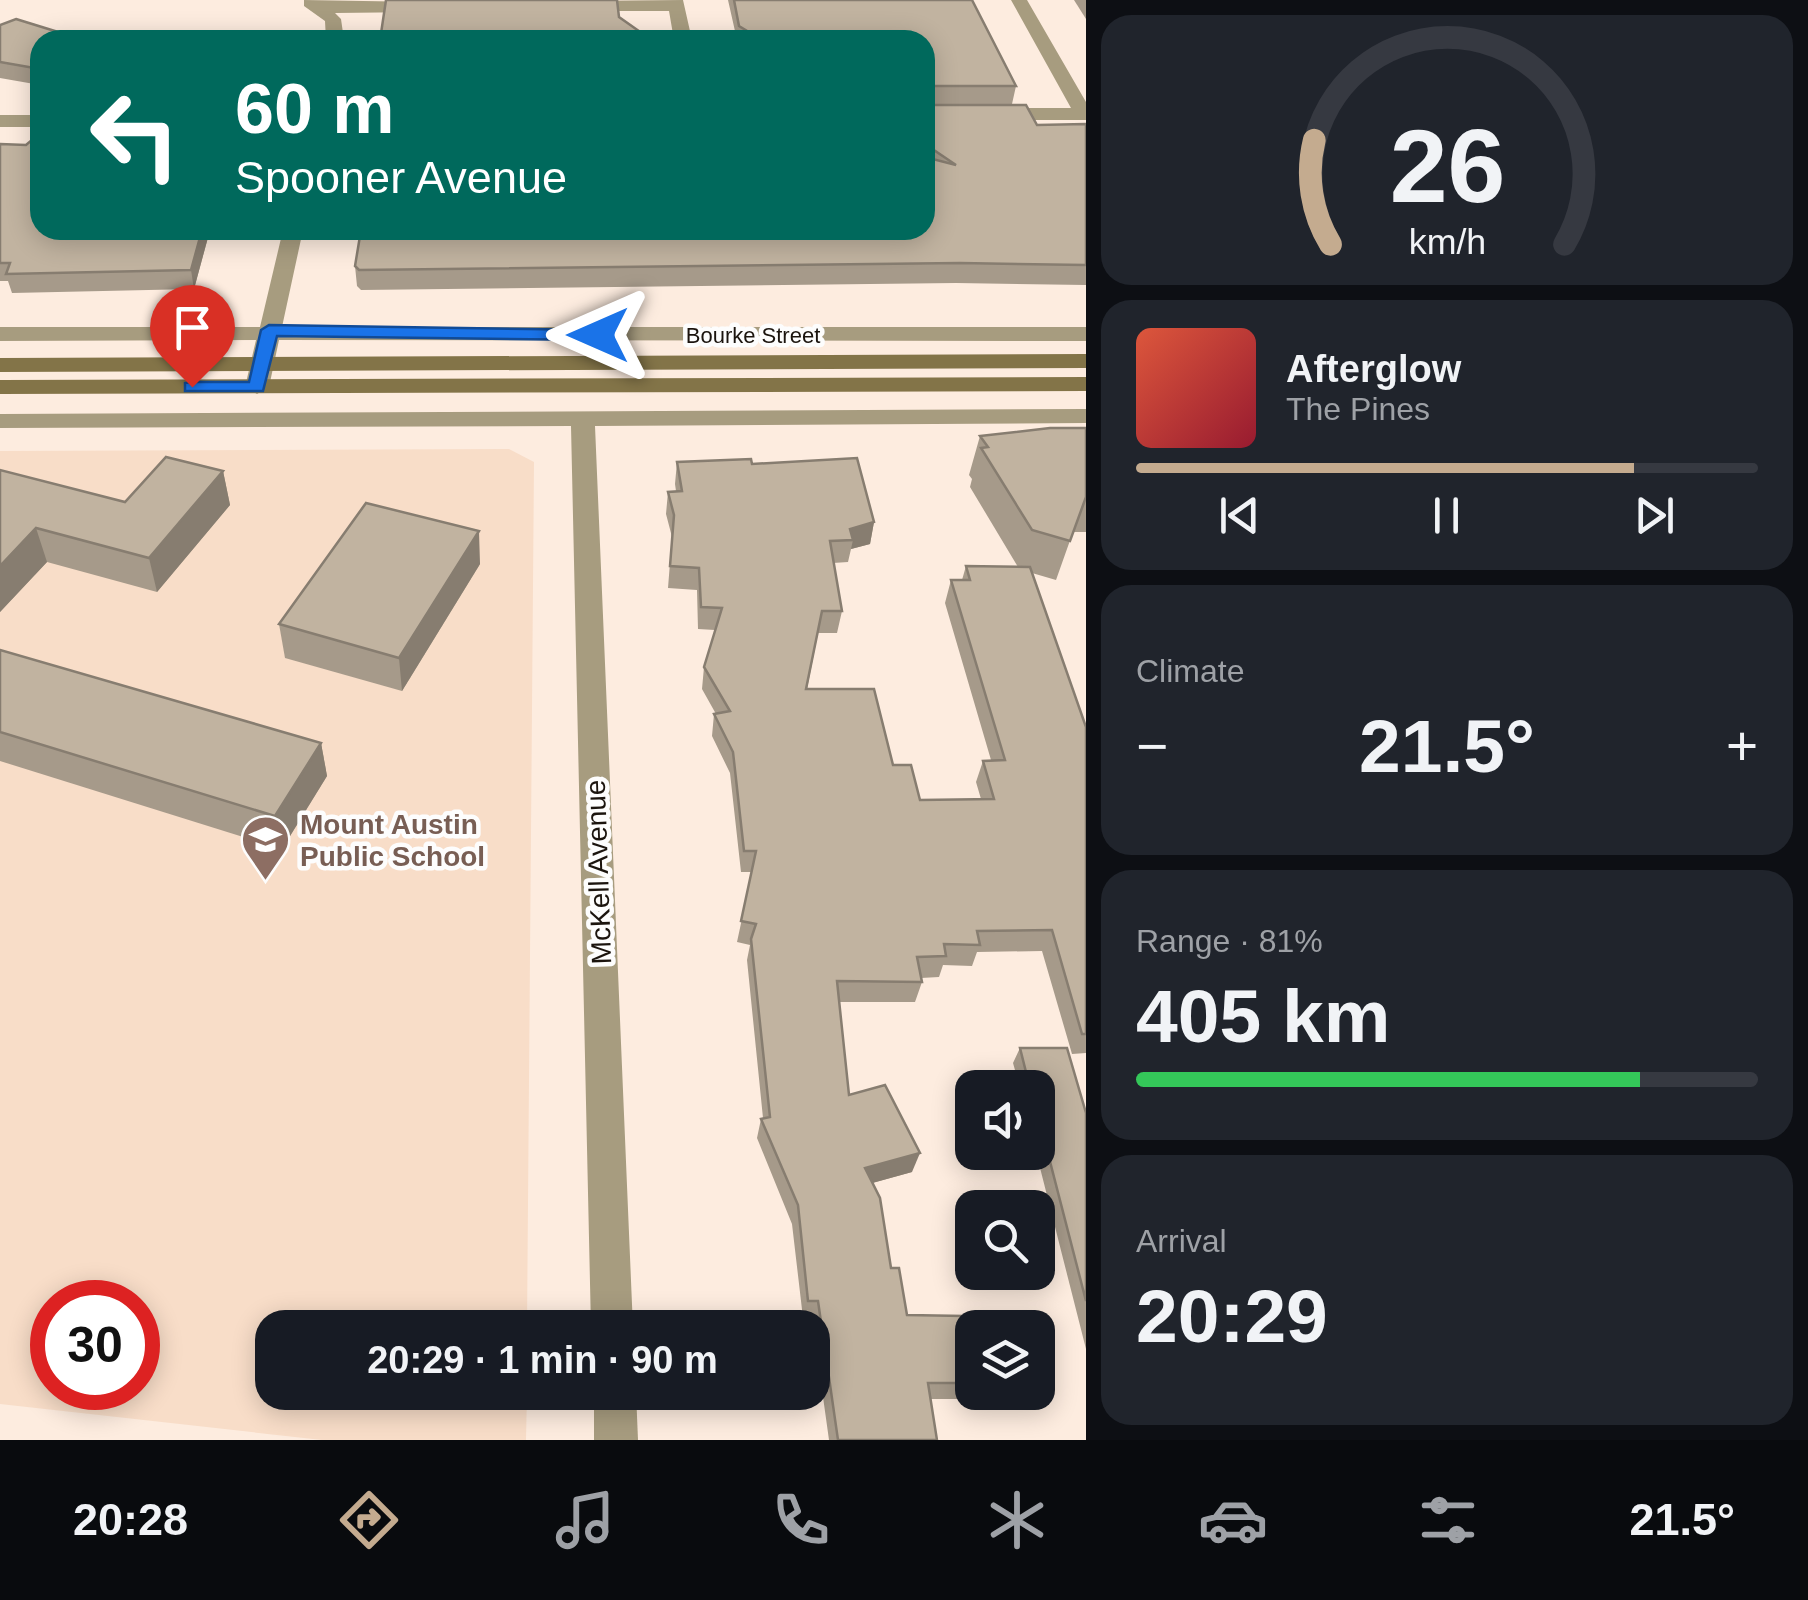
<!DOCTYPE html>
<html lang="en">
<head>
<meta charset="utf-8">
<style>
	:root { --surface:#171b24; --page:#20242c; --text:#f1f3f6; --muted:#9ea1a6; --line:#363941; --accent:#c4ab8f }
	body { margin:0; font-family:Helvetica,sans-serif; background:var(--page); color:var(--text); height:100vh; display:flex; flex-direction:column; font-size:38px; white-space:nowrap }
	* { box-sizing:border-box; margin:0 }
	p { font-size:32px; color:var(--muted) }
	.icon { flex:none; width:55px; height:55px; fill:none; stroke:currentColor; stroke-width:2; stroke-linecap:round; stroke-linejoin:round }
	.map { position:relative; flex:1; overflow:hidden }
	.side { display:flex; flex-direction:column; gap:15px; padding:15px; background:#0d0f14; width:722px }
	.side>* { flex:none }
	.hud { position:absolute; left:30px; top:30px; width:905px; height:210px; border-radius:30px; box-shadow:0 5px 25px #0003; background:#00695c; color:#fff; overflow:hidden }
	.controls { position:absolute; left:955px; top:1070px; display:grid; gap:20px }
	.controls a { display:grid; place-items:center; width:100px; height:100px; border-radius:20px; background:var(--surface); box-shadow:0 5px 25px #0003; font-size:50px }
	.speed { position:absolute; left:30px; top:1280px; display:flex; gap:20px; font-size:50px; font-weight:700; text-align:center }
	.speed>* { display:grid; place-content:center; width:130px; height:130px; border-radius:50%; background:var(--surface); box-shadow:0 5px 25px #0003; line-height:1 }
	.speed .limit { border:15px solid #d22; background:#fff; color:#111 }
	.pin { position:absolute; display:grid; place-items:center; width:85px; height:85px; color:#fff; margin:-102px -42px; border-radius:50% 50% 50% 0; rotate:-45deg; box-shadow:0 0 10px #0007 }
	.pin .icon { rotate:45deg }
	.me { position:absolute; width:110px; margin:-55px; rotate:270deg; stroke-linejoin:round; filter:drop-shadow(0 0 8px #0008) }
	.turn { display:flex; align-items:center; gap:35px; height:210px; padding:0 40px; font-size:45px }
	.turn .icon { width:130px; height:130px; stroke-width:2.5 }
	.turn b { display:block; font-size:70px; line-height:85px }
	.big { font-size:75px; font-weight:600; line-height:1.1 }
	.side .card { flex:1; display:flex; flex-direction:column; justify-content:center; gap:15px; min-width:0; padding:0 35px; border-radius:30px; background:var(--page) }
	.side .dial { align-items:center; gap:0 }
	.dial svg { height:260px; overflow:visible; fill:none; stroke:var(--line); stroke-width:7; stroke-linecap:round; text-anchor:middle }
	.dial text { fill:var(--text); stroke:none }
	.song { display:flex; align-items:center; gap:30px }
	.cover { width:120px; height:120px; border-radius:15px; background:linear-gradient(135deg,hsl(10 70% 55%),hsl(350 70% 35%)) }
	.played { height:10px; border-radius:5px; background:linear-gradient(90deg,var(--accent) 80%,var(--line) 80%) }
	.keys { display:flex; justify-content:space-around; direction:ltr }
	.heat { display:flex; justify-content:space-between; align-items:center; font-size:55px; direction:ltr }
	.charge { height:15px; border-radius:8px; background:linear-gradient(90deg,#34c759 81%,var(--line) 0) }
	.trip { position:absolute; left:255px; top:1310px; width:575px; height:100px; border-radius:30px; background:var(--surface); box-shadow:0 5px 25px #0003; font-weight:600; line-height:100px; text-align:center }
	.tab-bar { display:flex; height:160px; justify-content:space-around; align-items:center; background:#090b0e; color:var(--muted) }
	.tab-bar .icon { width:70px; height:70px }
	.tab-bar .current { color:var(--accent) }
	.tab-bar b { font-size:45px; color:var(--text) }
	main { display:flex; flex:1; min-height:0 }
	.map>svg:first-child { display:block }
	.built { fill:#f8ddc8; fill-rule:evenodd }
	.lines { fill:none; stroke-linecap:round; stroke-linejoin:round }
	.street { fill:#a79c7f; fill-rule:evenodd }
	.secondary { fill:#837448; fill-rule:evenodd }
	.wall { fill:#a69a8a }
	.shaded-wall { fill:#877d70 }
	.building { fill:#c1b3a0; stroke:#877d70; stroke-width:2.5 }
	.route { fill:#1a73e8; stroke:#114b97; stroke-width:2.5 }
	.labels { text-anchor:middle; stroke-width:9; stroke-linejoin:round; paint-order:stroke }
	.far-street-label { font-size:22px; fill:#1b140e; stroke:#fdfdfd }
	.education-label { font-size:28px; font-weight:bold; fill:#785e54; stroke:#fdfdfd; text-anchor:start }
	.street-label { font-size:28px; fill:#1b140e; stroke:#fdfdfd }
</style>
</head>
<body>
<main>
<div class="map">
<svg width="1086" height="1440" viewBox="0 0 1086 1440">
	<rect width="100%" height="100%" fill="#fdecdf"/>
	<path class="built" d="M509,449l25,13 -7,865 -255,1v64l255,1 -1,47h-204l-322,-36v-953zM52,1302h86v86h-86z"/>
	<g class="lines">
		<g class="street">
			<path d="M304,0l119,2 8,5 -8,5 -88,1 6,6 3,21h-18l-1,-19 -21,-15z"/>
			<path d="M683,0l9,40h-18l-5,-29h-90l-8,-5 8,-5z"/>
			<path d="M1011,0h16l59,102v18h-161v-12h146z"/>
			<rect x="0" y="115" width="40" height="12"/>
			<path d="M283,230h20l-21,97h804v14l-807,-1 -10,47 -12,7 -12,-7 11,-47 -256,1v-14h260z"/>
			<path d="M1086,409v14l-491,3 38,902h-42l-20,-902 -571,2v-14z"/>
			<path d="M594,1392h42l2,48h-44z"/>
		</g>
		<g class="secondary">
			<path d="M1086,354v14l-1086,4v-14z"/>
			<path d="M1086,377v14l-1086,3v-14z"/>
		</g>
	</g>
	<g class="wall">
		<path d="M728,0h244l44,86 -4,18h-85l110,21 49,-1v161l-130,-2 -595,7 -4,-4 -2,-20 570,-36v-190h-188z"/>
		<path d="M1074,0h12v19z"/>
		<path d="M0,25l40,15v45l-40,-7z"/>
		<path d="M0,144l26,1 14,85h170l-16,59 -182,4 -4,-12h-8z"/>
		<path d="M1086,428v104h-13l-17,48 -24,-7 54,154v326l-14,1 -30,-103 -65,1 -5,14 -29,-1 -4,12 -18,1 1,4 -7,20h-76l10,93 63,77 -40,11 19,85 16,47 65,39v38h2l-5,7h-39l7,41h-108l-17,-122h-9l-11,-94 -35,-86 4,-19 2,-1 -16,-158 3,-15 -13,-3 15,-70h-11l-11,-99 -18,-37 2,-22h2l-14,-25 2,-22 11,-37 -17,-1 -1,-39 -29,-2 4,-51 -6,-23 2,-22 8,-1 -1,-7 2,-22 75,2 122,58 -4,22 -19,5 -3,13 -15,1 9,48 -5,22h-19l-11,56 86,76 27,35 61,-1 -5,-17 7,-21 8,-1 -46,-157 6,-23h11l4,-14 52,1 -48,-80 2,-8 -3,-4 11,-39z"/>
		<path d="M0,470l125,32 98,-31 7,34 -73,87 -110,-30 -47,50z"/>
		<path d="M480,564l-78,127 -117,-33 -6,-34z"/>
		<path d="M0,650l321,93 6,33 -45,73 -282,-88z"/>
		<path d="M1020,1048l66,65v236l-50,-197h2v-64h-18l-7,-25z"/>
	</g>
	<g class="shaded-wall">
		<path d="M202,230h8l-16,59 -3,-19z"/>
		<path d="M223,471l7,34 -73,87 -8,-34z"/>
		<path d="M874,522l-4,22 -19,5 2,-9 -3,-11z"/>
		<path d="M36,528l11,34 -47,50v-46z"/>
		<path d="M479,531l1,33 -78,127 -3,-33z"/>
		<path d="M321,743l6,33 -45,73 -7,-33z"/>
		<path d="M920,1153l-8,19 -54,15 7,-19z"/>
	</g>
	<g class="building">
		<path d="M386,0h231l2,17 27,19 -19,4h-247z"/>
		<path d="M734,0h238l44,86h-88l-3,15v-61h-163l-23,-14z"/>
		<path d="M16,19l68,21h-44v29l-40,-7v-37z"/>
		<path d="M925,102l4,3h97l11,20 49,-1v141l-126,-2 -601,7 -4,-4 6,-36h564v-73l31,8 -31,-21z"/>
		<path d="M33,139l7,1v90h162l-11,40 -185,4 4,-11h-10v-119l26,1z"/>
		<path d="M1050,428h36v69l-16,44 -38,-11 -51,-82 7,-1 -8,-11z"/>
		<path d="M166,457l57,14 -74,87 -113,-30 -36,38v-96l125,32z"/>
		<path d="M857,458l17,64 -24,7 3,11 -23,1 12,70h-20l-16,78h68l19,76h18l9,35 74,-1 -11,-38 22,-1 -54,-180h19l-4,-14 64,1 56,160v307h-4l-30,-104 -75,1 3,14 -36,-1 2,12 -29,1 5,25 -85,-1 12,114 36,-10 35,68 -55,15 15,30 11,70h8l8,47 57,1 8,38v29h-44l9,57h-99l-20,-139h-10l-10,-96 -37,-86 9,-2 -19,-178 5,-15 -15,-3 15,-70h-12l-11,-99 -19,-38 16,-3 -26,-44 18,-59 -21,-1 -2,-39 -29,-2 4,-51 -6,-23 14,-1 -5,-29 74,-3 1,5z"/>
		<path d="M366,503l113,28 -80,127 -120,-34z"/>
		<path d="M0,650l321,93 -46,73 -275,-84z"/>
		<path d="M1020,1048h47l19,65v188l-48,-186v-27h-8z"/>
	</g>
	<path class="route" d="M269,325l329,5 9,5 -9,5 -321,-4 -14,55h-78v-8l7,-1h57l12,-52z"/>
	<defs>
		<symbol id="school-pin" viewBox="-11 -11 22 30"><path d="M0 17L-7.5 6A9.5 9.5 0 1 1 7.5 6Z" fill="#8d6e63" stroke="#fdfdfd"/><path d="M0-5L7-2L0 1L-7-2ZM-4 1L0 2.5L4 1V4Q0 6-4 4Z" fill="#fff"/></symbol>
	</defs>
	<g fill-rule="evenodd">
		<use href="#school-pin" x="238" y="812" width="55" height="75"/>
	</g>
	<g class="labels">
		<g class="far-street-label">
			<text x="753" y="343">Bourke Street</text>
		</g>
		<g class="education-label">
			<text x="300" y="834">Mount Austin<tspan x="300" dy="32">Public School</tspan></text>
		</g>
		<g class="street-label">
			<text transform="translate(598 872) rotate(-92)" y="10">McKell Avenue</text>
		</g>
	</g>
</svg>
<div class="controls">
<a><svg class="icon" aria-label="sound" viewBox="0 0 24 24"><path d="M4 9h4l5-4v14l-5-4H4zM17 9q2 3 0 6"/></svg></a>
<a><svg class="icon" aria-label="search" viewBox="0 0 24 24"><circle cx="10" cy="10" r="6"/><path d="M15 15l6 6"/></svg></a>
<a><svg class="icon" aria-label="layers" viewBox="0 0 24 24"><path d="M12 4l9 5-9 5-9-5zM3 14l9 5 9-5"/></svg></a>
</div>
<div class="speed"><div class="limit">30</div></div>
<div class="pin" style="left:192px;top:387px;background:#d93025"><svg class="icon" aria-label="arrive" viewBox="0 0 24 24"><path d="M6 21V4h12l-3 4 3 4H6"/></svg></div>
<svg class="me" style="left:598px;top:335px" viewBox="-20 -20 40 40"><path d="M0-17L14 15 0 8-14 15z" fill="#1a73e8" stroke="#fff" stroke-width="4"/></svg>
<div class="trip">20:29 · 1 min · 90 m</div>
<div class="hud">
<div class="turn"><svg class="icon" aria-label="left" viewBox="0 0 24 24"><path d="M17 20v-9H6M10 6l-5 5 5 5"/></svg><div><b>60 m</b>Spooner Avenue</div></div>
</div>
</div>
<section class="side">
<div class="card dial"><svg viewBox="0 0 100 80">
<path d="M14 69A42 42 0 1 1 86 69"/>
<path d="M14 69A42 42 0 0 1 9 37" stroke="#c4ab8f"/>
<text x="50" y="56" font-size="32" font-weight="700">26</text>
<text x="50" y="72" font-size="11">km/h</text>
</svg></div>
<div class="card">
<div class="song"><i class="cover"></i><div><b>Afterglow</b><p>The Pines</p></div></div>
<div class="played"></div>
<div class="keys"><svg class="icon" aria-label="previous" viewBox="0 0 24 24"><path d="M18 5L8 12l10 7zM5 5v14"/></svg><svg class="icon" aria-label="pause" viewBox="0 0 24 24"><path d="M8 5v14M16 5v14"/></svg><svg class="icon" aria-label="next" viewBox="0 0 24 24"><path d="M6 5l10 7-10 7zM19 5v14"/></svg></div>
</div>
<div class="card"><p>Climate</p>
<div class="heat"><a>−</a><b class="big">21.5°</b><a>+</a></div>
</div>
<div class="card"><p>Range · 81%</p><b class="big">405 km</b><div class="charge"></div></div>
<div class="card"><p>Arrival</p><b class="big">20:29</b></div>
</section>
</main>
<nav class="tab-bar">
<b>20:28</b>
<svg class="icon current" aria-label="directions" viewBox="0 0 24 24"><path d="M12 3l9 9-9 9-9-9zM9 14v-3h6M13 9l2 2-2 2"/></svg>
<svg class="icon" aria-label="music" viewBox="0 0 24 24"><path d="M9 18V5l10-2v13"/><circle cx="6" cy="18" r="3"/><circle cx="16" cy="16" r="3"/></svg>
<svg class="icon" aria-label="phone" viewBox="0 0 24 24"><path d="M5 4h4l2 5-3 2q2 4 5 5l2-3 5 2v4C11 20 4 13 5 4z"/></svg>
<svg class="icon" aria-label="climate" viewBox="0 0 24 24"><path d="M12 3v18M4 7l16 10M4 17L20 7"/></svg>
<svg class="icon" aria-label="car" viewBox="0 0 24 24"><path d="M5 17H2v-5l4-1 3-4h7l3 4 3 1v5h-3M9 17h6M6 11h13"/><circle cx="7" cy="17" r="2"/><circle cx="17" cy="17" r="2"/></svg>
<svg class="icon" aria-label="filters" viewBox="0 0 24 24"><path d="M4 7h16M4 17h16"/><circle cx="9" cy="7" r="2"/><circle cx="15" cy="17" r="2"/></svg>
<b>21.5°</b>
</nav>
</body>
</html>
